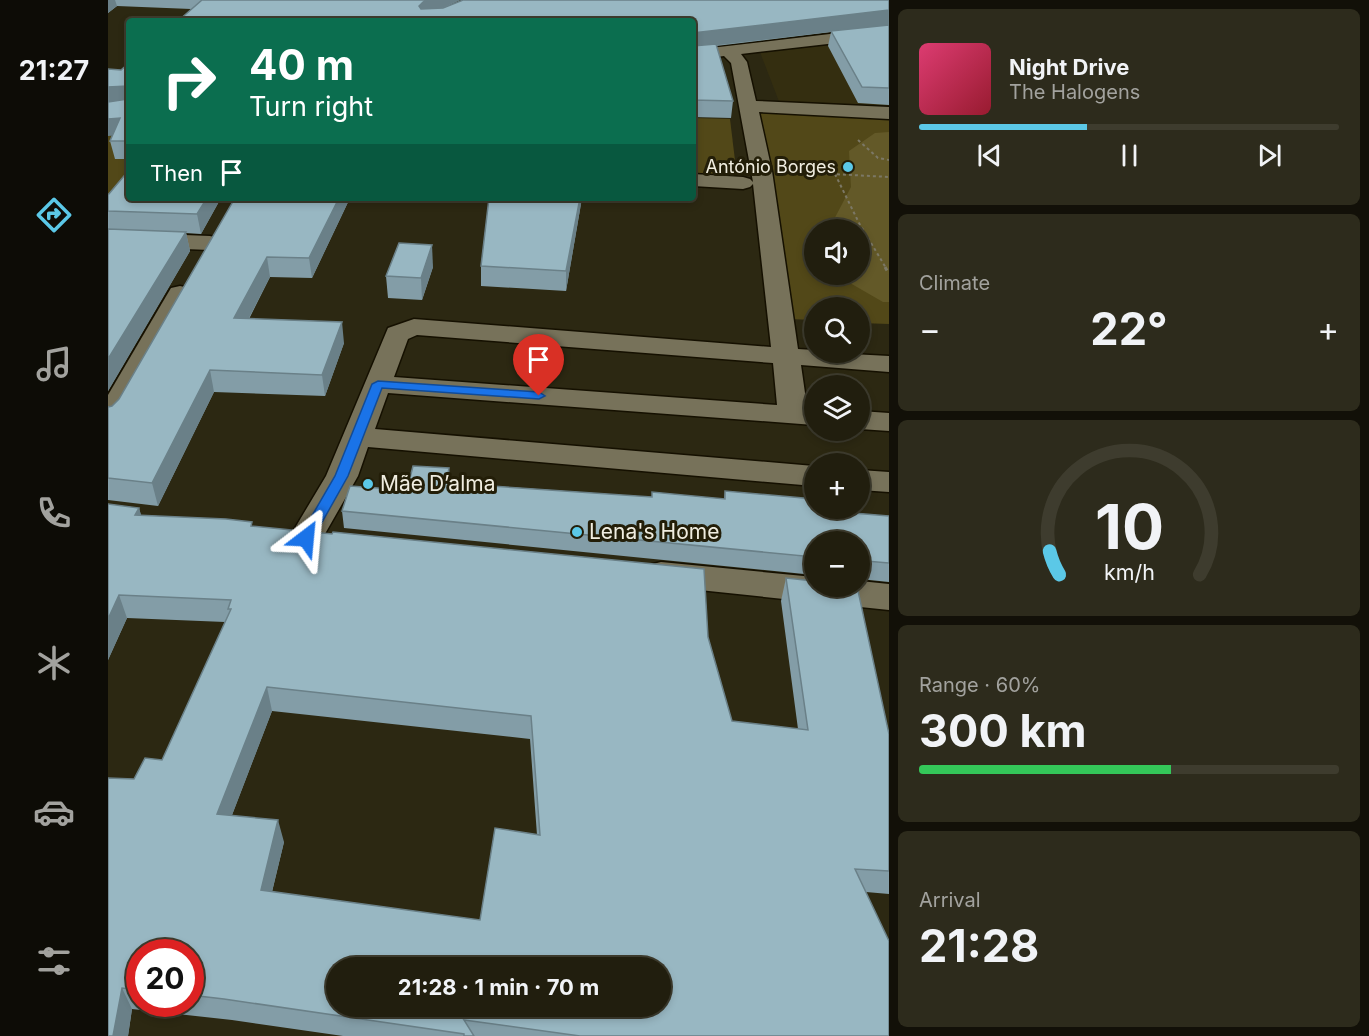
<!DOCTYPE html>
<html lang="en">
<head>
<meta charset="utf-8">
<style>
	:root { --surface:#211e0e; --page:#2d2b1c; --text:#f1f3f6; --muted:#a2a29e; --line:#3e3c2e; --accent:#5bc8e7 }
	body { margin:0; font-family:Inter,sans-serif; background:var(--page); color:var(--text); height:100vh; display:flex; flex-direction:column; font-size:22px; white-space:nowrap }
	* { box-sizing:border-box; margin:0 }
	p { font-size:20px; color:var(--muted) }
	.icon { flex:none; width:33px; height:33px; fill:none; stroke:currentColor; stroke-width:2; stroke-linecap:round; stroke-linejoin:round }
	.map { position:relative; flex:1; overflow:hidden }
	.details { display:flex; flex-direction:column; gap:9px; padding:9px; background:#121008; width:480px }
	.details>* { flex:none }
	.top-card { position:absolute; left:18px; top:18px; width:570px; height:183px; border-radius:6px; box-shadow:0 3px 9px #0003,0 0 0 2px var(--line); background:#0b6e4f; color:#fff; overflow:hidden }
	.buttons { position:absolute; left:696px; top:219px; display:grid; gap:12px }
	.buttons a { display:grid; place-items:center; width:66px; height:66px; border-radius:50%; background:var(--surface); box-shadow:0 3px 9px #0003,0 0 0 2px var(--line); font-size:30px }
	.speed { position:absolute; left:18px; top:939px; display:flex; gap:12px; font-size:30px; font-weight:700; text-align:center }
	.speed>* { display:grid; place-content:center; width:78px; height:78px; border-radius:50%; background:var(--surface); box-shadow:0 3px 9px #0003,0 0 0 2px var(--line); line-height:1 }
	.speed .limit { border:9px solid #d22; background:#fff; color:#111 }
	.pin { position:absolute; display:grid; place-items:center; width:51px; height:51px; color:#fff; margin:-62px -26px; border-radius:50% 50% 50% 0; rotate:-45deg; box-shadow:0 0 6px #0007 }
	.pin .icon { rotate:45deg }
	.me { position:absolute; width:66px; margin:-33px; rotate:29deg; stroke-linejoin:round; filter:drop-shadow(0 0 4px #0008) }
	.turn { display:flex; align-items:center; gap:21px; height:126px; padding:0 24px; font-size:27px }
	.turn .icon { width:78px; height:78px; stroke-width:2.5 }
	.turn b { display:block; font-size:42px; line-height:51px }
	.then { display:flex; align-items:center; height:57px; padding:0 24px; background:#0003; gap:12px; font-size:22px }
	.big { font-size:45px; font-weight:700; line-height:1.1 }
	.details .widget { flex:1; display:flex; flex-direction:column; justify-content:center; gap:9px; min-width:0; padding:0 21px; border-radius:9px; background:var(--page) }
	.details .dial { align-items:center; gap:0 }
	.dial svg { height:156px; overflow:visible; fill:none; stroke:var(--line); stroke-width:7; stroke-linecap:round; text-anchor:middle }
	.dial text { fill:var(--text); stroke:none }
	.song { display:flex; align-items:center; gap:18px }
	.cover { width:72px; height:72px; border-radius:9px; background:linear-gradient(135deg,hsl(340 70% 55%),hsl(350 70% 35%)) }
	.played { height:6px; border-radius:3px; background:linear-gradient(90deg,var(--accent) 40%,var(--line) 40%) }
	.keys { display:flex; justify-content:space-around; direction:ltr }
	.heat { display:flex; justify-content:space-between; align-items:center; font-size:33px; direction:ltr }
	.charge { height:9px; border-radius:4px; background:linear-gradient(90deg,#34c759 60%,var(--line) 0) }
	.trip { position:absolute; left:218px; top:957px; width:345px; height:60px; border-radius:30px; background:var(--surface); box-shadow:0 3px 9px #0003,0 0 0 2px var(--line); font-weight:700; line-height:60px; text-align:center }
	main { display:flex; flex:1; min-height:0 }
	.menu { display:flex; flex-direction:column; width:108px; justify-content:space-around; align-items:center; background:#0d0c06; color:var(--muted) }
	.menu .icon { width:42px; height:42px }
	.menu .active { color:var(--accent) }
	.menu b { font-size:27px; color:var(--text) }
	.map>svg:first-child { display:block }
	.built { fill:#342e10 }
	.green { fill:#524818; fill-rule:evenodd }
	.forest { fill:#635928 }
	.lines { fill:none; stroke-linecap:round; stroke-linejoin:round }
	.minor-casing { stroke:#151000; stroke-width:3 }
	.path-far1 { stroke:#7c7866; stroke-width:2; stroke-dasharray:3 3; stroke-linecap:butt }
	.path { stroke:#7c7866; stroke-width:3; stroke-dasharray:4 4; stroke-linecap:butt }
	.minor { fill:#77725a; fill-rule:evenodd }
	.wall { fill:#839da7; fill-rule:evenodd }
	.shaded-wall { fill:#6a8088 }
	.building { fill:#98b7c2; stroke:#6a8088; stroke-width:1.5; fill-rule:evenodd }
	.route { fill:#1a73e8; stroke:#114b97; stroke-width:1.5 }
	.poi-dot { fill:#5bc8e7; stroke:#231e08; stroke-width:2 }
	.labels { text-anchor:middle; stroke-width:6; stroke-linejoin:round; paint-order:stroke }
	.far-poi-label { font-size:18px; fill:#f0ede0; stroke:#231e08; text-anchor:end }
	.poi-label { font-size:21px; fill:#f0ede0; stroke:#231e08; text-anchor:start }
</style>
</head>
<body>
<main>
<nav class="menu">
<b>21:27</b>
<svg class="icon active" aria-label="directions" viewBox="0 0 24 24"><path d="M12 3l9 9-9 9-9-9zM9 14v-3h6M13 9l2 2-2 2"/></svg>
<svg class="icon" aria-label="music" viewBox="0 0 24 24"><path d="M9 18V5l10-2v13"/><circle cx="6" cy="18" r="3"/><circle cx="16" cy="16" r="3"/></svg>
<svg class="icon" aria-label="phone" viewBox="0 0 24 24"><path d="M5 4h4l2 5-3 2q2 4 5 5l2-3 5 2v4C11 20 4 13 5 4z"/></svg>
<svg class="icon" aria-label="climate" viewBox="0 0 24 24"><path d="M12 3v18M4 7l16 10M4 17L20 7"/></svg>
<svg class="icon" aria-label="car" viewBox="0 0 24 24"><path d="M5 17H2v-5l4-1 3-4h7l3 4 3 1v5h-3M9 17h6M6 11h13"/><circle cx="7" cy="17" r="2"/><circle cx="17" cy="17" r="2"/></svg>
<svg class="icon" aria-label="filters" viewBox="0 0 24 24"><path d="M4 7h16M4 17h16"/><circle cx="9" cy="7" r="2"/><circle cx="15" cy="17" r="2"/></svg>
</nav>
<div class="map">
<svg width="781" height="1036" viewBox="0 0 781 1036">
	<rect width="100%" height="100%" fill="#2c2812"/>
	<path class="built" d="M781,36v73l-109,-5 -20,-52z"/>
	<g class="green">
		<path d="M651,110l130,7v207l-29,-1v-15h-46v12l-25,-1zM706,230h46v44h-46z"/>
		<path d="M585,118l37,1 7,58 -44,-3z"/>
		<path d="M16,135l-9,23 14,1v39l-21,22v-84z"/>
	</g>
	<path class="forest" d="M781,132v170h-6l-33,-19 -4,-8 14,-1v-44l-31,-1 22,-42 -2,-36 26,-18z"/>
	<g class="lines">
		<defs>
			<g id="minor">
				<path d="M781,27v10l-148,17 6,8 9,39 133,6v12l-130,-7 13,59 26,178 16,1v2l75,4v16l-88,-7 6,42h7v18l-426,-32 -13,36 439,37v20l-446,-39 -10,29 -40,70 -12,3 -12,-3 -5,-8 37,-62 62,-148 26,-9 357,28 -18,-163 -3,3 -7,2 -50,-3v-12l50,3 7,2 3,3 -22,-119 -7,-7 -31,4v-10zM309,335l356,28 4,42 -383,-28 14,-38z"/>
				<path d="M0,232l102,4 8,2 4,5 -4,5 -8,2 -102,-4z"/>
				<path d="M72,286l9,2 3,5 -69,127 -5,6 -10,3v-34l60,-102 3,-5z"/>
				<path d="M752,411l29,2v18l-29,-2z"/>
				<path d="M752,470l29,2v20l-29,-2z"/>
				<path d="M553,562l153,15v9h46v-5l29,3v26l-228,-24 -12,-3 -6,-9 6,-9z"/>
			</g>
		</defs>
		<use href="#minor" class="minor-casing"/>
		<g class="path-far1">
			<path d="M750,140l20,18 11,2"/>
			<path d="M687,172l94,5"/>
			<path d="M727,174l24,49 27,45"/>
		</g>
		<path class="path" d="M777,267l4,7"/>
		<use href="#minor" class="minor"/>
	</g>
	<g class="wall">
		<path d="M0,0h352l-19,9 448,-9v105l-31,-2 -30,-57 3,-14 -115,14 17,55 -2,17 -38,-1v-96l-502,-12 -74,-3 -9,7z"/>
		<path d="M21,63v96h-14l-5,-18 2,-5 9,-66z"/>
		<path d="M0,195l21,3h92l-20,36 -15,-1 4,18 -82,140z"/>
		<path d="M127,198h115l-38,80 -42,-1 -21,42 95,24 -19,53 -111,-4 -56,114 -50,-6v-93l4,-1 7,-7z"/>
		<path d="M474,198l-16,93 -85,-5v-20z"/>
		<path d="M325,267l-11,33 -34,-2 -2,-22z"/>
		<path d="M341,468l1,15 201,14 73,2 1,-8 92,19 72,6v66l-29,-3v1v-38h-46v34v-1l-470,-47 -2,-17 65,-21z"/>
		<path d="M0,504l31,4 2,8 112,11 455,110 24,84 66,8 -17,-128 5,-23 103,156v160l-23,-2 23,144h-546l-111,-16 -100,-11 -4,27h-20l26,-257 28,-19 63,-138 -98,-4 -19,42zM164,711l258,28 7,96 -57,85 -208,-28 12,-50 -52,-27zM32,952h50v52h-50z"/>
	</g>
	<g class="shaded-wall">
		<path d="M0,0h7l2,6 -9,7z"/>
		<path d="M319,0h33l-36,16 -5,-10 4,-4z"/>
		<path d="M781,10v15l-196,23v-15z"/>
		<path d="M19,86l2,16 -21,2v-17z"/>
		<path d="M12,118l4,17 -16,1v-17z"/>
		<path d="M99,198h14l-20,36 -4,-20z"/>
		<path d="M231,198h11l-38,80 -3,-20z"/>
		<path d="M472,198h2l-16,93v-20z"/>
		<path d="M78,232l4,19 -82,140v-32z"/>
		<path d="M324,245l1,22 -11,33 -1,-22z"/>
		<path d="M159,257l3,20 -32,62 -4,-21z"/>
		<path d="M234,322l2,21 -19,53 -3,-21z"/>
		<path d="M102,370l4,22 -56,114 -6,-23z"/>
		<path d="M341,468l1,17 -4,-2z"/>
		<path d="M31,508l7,23 -11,-16z"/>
		<path d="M758,561l-6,19 3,-14z"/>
		<path d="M11,595l8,23 -19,42v-41z"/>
		<path d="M159,687l5,24 -48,125 -7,-22z"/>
		<path d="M170,820l6,22 -17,70 -6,-22z"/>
		<path d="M14,988l10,21 -4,27h-15z"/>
	</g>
	<g class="building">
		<path d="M94,0h225l-4,2 -4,4 2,3 22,-1 20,-8h426v10l-196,23v13l23,-2 17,57 -40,-1v-79h-515z"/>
		<path d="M781,25v63l-27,-1 -31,-56z"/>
		<path d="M21,63v78h-19l10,-23 -12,1v-17l19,-3v-13l-19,1v-18l13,1z"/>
		<path d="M21,170v28h78l-10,16 -89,-3v-16z"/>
		<path d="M127,198h104l-30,60 -42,-1 -33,61 108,4 -20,53 -112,-5 -58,113 -44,-5v-71l4,-1 7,-7z"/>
		<path d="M381,198h91l-14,73 -85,-5z"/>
		<path d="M0,229l78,3 -78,127z"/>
		<path d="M291,243l33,2 -11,33 -35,-2z"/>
		<path d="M305,466l36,2 -3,15 206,14v-5l73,7v-8l89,8v9h3v2l72,6v47l-23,-2 -3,5h-3v-24h-46v15l-472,-46 8,-25 57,4z"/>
		<path d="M0,504l31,4 -4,7 91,4 26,3 -1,4 81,8 1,-2 371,37 4,68 24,84 76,9 -22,-152 28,3v5h43l32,148v137l-34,-2 34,72v95h-309l-116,-16 10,16h-10v-2l-240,-35 -34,-4v-43h-50v38l-18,-2 -9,48h-5v-258l26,1 11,-21 17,2 69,-151h-3l3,-9 -112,-5 -11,24zM159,687l264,29 9,119 -45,-7 -15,92 -219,-30 17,-70 -61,-6zM228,968h324v38h-324z"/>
	</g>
	<path class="route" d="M270,381l161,11 6,4 -6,3 -157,-11 -34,88 -37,66h-9l-3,-4 36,-62 37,-92z"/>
	<g class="poi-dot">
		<circle cx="740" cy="167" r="6"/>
		<circle cx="260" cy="484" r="6"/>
		<circle cx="469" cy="532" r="6"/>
	</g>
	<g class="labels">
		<g class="far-poi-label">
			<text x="728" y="173">António Borges</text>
		</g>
		<g class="poi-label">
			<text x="272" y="491">Mãe D’alma</text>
			<text x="481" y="539">Lena's Home</text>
		</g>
	</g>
</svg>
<div class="buttons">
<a><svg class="icon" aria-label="sound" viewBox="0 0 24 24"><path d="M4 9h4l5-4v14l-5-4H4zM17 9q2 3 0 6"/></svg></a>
<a><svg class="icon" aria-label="search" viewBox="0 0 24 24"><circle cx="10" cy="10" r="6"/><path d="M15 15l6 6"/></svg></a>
<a><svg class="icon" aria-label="layers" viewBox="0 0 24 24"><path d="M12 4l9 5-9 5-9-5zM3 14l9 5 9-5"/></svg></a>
<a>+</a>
<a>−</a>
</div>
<div class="speed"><div class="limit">20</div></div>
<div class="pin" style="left:431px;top:396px;background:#d93025"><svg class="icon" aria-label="arrive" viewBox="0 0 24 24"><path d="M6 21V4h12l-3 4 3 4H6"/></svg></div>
<svg class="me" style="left:198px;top:538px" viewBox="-20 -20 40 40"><path d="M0-17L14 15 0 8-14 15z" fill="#1a73e8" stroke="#fff" stroke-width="4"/></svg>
<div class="trip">21:28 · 1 min · 70 m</div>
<div class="top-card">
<div class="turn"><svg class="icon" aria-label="right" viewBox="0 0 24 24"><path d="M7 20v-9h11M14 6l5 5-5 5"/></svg><div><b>40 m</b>Turn right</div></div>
<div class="then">Then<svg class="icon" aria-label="arrive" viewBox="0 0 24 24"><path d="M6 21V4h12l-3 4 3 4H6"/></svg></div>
</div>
</div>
<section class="details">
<div class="widget">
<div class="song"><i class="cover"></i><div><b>Night Drive</b><p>The Halogens</p></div></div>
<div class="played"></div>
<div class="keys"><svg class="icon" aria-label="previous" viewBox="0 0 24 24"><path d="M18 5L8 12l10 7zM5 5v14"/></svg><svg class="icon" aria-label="pause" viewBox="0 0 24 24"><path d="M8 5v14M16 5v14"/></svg><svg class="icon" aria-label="next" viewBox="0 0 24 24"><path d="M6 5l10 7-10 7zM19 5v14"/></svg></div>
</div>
<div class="widget"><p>Climate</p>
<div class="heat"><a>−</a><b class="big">22°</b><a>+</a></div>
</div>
<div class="widget dial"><svg viewBox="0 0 100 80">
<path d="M14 69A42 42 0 1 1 86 69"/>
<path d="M14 69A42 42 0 0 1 9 57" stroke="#5bc8e7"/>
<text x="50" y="56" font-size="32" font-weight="700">10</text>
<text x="50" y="72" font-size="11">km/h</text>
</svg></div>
<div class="widget"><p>Range · 60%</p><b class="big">300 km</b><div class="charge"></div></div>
<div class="widget"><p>Arrival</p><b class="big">21:28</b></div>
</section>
</main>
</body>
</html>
